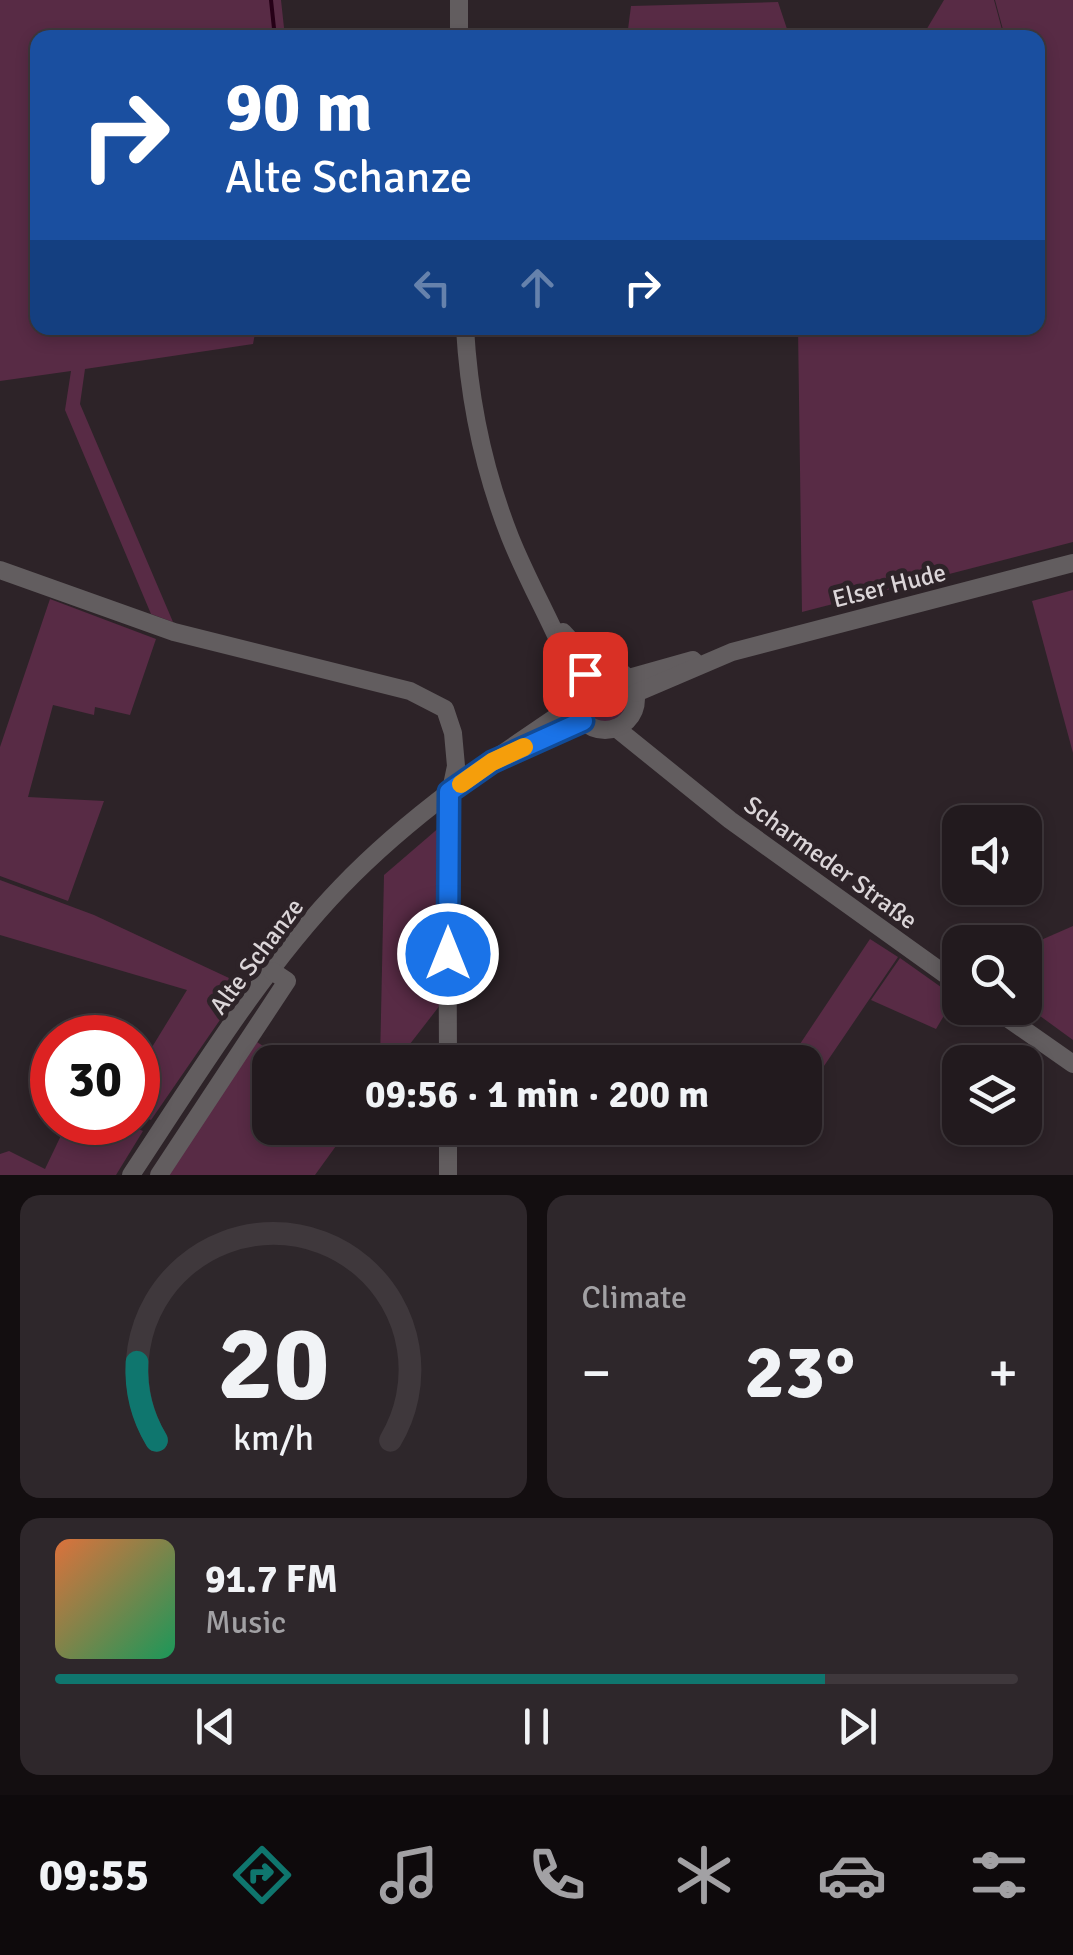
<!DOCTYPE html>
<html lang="en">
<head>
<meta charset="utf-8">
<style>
	:root { --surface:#221a1e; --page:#2e272b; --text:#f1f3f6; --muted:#a2a1a4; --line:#3f383c; --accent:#0f766e }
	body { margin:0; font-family:Signika,sans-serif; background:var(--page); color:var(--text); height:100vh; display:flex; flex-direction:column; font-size:38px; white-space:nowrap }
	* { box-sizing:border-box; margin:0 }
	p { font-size:32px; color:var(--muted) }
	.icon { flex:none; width:55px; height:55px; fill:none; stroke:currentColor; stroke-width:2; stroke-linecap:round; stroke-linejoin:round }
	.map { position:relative; height:1175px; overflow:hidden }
	.details { display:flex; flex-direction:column; gap:20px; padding:20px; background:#130e10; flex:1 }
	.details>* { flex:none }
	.guide { position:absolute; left:30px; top:30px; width:1015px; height:305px; border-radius:20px; box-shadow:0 5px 15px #0003,0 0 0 2px var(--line); background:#1a4fa0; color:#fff; overflow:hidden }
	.buttons { position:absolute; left:942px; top:805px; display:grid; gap:20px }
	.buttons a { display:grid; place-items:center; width:100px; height:100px; border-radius:20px; background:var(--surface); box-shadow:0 5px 15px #0003,0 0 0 2px var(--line); font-size:50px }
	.speed { position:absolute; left:30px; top:1015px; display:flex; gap:20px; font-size:50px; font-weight:700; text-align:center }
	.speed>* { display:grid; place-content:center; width:130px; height:130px; border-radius:50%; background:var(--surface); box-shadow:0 5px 15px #0003,0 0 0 2px var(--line); line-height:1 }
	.speed .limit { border:15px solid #d22; background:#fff; color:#111 }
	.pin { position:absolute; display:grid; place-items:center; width:85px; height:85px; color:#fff; margin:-42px; border-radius:20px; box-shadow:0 5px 15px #0006 }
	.me { position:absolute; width:110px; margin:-55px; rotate:0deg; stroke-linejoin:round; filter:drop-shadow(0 0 8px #0008) }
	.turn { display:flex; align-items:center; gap:35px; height:210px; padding:0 30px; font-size:45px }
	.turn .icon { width:130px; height:130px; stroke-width:2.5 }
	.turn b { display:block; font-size:70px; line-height:85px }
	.lanes { display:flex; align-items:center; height:95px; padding:0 30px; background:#0003; justify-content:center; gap:50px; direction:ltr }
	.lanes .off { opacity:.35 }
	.big { font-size:75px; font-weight:800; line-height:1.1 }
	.details .widget { flex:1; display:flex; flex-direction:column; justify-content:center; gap:15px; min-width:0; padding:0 35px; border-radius:20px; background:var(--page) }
	.details .dial { align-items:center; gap:0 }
	.dial svg { height:260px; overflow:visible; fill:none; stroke:var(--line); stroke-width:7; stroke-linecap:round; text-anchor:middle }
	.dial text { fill:var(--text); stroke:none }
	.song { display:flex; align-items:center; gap:30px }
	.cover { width:120px; height:120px; border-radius:15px; background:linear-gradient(135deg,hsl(20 70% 55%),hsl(150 70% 35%)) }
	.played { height:10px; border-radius:5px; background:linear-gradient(90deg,var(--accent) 80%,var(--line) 80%) }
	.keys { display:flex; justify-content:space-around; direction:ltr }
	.heat { display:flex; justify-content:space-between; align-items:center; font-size:55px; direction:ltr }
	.details .tiles { flex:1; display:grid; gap:20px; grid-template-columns:1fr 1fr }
	.widget:last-child { grid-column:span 2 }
	.trip { position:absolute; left:252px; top:1045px; width:570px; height:100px; border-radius:20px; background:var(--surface); box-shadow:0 5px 15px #0003,0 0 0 2px var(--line); font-weight:800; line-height:100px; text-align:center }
	.dock { display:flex; height:160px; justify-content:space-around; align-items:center; background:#0e0a0c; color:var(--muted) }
	.dock .icon { width:70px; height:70px }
	.dock .on { color:var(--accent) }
	.dock b { font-size:45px; color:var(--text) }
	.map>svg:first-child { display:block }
	.green { fill:#582b45 }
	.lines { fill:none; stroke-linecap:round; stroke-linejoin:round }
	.stream { stroke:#260017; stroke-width:4 }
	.minor { stroke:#625d5f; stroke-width:18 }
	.route-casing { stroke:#114b97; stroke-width:25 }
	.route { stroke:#1a73e8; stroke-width:18 }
	.slow { stroke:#f59e0b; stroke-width:18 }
	.labels { text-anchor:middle; stroke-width:10; stroke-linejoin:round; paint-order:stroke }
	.street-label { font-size:25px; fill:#dbd5d8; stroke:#2d2328 }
</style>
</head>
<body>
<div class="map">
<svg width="1073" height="1175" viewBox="0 0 1073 1175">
	<rect width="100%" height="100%" fill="#2d2328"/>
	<g class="green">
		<path d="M0,0h281l4,37 -247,1v290h218l-3,16 -168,25 -5,35 93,218 -22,-8 -86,-204 6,-39 -71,10z"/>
		<path d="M944,0h50l10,37h-82z"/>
		<path d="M995,0h78v542l-271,70 -4,-284h240v-290l-33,-1z"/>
		<path d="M778,2l9,27 -3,8h-157l4,-31z"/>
		<path d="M1073,590v163l-41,-152z"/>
		<path d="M50,599l106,40 -26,76 -35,-8 -1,8 -41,-10 -25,92 76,4 -36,100 -68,-25v-129z"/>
		<circle cx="605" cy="699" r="23"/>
		<path d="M441,826l3,174 -48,62h-16l4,-187z"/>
		<path d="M0,880l94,35 150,70 -93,135 -13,-6v-44l49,-80 -187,-55z"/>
		<path d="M1073,926v114l-48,-35v-58z"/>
		<path d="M870,939l28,18 -91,134 -2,-29h-17z"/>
		<path d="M900,958l55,39 -19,32 -65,-29z"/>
		<path d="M257,1042l30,20h-17v66h79l-34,47h-149z"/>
		<path d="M67,1123h58l18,8 -27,44h-116v-21l9,-3 36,18z"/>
	</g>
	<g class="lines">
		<g class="stream">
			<path d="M271,0l4,38"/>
			<path d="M241,331l1,-3"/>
		</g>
		<g class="minor">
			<path d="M459,38v-38"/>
			<path d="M465,328c4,71 19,143 45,209 20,50 48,96 67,147"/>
			<path d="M0,570l174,62 236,59 35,18 8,24 3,33 -9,43 1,253"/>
			<path d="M563,632l33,36"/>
			<circle cx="605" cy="699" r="31"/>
			<path d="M629,678l64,-18"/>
			<path d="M636,693l96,-41 341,-89"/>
			<path d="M616,728l114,92 230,165"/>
			<path d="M524,747l59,-26"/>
			<path d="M993,1008l80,56"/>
			<path d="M448,1128v47"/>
			<path d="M131,1175c63,-95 131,-206 210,-288 69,-72 152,-128 233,-182"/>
			<path d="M159,1175l128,-194 -15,-10"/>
		</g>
	</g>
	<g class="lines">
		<defs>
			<path id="route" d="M448,954l1,-162 43,-30 91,-41c-13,-16 -10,-31 2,-47"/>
		</defs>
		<use href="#route" class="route-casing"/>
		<use href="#route" class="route"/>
		<path class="slow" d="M461,784l31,-22 32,-15"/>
	</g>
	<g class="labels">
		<g class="street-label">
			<text transform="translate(889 585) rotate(-14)" y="9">Elser Hude</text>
			<text transform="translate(831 862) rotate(36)" y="9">Scharmeder Straße</text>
			<text transform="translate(256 956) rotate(-53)" y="9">Alte Schanze</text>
		</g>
	</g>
</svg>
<div class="buttons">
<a><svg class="icon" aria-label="sound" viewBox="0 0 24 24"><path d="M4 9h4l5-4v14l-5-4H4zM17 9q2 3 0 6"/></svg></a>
<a><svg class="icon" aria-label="search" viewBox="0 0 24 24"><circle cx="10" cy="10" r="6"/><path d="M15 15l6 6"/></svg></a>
<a><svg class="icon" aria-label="layers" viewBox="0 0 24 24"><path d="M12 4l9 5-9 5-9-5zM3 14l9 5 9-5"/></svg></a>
</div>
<div class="speed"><div class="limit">30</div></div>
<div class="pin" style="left:585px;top:674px;background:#d93025"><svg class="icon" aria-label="arrive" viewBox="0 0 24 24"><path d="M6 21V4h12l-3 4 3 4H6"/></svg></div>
<svg class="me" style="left:448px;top:954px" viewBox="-20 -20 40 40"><circle r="17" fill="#1a73e8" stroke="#fff" stroke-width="3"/><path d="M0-11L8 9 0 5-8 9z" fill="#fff"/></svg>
<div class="trip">09:56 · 1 min · 200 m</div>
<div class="guide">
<div class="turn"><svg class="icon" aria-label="right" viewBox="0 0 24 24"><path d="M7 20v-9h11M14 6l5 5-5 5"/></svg><div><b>90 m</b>Alte Schanze</div></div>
<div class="lanes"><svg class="icon off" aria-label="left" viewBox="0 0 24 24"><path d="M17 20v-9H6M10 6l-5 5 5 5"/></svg><svg class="icon off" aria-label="ahead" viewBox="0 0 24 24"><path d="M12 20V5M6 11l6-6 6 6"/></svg><svg class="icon" aria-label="right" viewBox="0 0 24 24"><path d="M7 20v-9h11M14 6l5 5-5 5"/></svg></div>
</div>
</div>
<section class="details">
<div class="tiles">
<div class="widget dial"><svg viewBox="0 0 100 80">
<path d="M14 69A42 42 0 1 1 86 69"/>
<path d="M14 69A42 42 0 0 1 8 45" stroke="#0f766e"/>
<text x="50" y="56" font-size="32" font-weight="700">20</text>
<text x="50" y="72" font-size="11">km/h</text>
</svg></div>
<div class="widget"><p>Climate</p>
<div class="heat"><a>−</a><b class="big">23°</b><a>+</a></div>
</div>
<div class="widget">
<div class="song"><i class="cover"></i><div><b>91.7 FM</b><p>Music</p></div></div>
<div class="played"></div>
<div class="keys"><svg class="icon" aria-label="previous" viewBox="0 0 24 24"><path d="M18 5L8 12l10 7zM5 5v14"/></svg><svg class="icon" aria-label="pause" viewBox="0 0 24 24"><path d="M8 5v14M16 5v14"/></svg><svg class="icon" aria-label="next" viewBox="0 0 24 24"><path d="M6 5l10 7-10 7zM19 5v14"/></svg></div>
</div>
</div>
</section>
<nav class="dock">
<b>09:55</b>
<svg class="icon on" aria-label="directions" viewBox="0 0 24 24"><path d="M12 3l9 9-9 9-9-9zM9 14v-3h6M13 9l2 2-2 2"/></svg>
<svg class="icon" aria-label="music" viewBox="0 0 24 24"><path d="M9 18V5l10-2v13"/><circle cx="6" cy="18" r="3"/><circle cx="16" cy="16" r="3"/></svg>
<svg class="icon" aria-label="phone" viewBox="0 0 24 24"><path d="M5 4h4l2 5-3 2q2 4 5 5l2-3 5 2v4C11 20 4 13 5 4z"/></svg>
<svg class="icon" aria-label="climate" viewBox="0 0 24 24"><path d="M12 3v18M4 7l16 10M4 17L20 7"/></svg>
<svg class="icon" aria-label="car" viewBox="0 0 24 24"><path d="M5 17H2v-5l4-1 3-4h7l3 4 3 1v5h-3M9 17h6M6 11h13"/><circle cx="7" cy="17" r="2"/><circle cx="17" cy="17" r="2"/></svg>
<svg class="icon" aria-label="filters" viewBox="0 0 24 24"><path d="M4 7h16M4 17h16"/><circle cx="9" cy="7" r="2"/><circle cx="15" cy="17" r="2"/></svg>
</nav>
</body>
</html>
